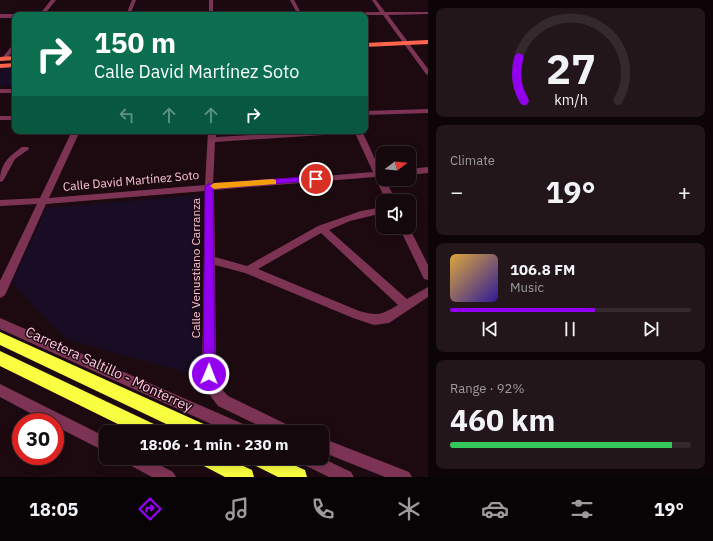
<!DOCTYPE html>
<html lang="en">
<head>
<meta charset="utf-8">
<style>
	:root { --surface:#15080c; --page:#22161a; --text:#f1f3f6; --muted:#9d9a9d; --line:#34292d; --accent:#9300f0 }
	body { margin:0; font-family:"IBM Plex Sans",sans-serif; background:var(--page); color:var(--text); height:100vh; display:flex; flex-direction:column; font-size:15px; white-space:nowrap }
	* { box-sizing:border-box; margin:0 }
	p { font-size:13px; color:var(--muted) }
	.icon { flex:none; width:22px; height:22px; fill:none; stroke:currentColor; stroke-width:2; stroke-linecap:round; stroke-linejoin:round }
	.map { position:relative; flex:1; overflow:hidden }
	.panel { display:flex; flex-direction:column; gap:8px; padding:8px; background:#0c0407; width:285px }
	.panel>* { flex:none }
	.hud { position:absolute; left:12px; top:12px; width:356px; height:122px; border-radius:8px; box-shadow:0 2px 10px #0003,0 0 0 1px var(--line); background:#0b6e4f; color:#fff; overflow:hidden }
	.needle { width:26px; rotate:74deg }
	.buttons { position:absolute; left:376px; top:146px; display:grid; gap:8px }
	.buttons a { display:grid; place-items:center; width:40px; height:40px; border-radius:8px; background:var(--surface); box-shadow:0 2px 10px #0003,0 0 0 1px var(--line); font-size:20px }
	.speed { position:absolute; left:12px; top:413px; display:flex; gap:8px; font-size:20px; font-weight:700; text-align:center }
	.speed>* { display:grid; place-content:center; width:52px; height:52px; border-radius:50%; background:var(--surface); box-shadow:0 2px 10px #0003,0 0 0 1px var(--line); line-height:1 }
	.speed .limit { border:6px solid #d22; background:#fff; color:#111 }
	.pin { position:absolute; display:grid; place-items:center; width:34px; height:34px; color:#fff; margin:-17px; border:2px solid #fff; border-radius:50%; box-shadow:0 1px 4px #0007 }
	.me { position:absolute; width:44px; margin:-22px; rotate:1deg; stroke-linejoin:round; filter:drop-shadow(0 0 3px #0008) }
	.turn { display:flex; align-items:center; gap:14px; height:84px; padding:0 16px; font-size:18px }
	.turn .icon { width:52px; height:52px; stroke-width:2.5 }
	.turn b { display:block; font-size:28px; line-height:34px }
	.lanes { display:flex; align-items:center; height:38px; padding:0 16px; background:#0003; justify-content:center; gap:20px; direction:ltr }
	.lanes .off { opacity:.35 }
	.big { font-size:30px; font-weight:700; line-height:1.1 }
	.panel .widget { flex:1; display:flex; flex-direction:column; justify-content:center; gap:6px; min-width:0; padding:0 14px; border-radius:8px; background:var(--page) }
	.panel .dial { align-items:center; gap:0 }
	.dial svg { height:104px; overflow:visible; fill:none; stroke:var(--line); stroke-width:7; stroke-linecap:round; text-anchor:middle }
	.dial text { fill:var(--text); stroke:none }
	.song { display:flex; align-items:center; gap:12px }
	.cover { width:48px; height:48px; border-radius:6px; background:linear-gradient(135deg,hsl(40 70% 55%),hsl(250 70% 35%)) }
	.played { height:4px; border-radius:2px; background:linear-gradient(90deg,var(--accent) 60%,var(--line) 60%) }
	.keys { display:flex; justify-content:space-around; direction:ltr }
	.heat { display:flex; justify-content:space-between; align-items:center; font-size:22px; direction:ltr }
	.charge { height:6px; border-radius:3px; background:linear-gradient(90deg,#34c759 92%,var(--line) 0) }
	.trip { position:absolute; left:99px; top:425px; width:230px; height:40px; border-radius:8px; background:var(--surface); box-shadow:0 2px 10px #0003,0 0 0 1px var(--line); font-weight:700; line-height:40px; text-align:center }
	.tabs { display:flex; height:64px; justify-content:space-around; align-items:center; background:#080305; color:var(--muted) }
	.tabs .icon { width:28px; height:28px }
	.tabs .current { color:var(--accent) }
	.tabs b { font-size:18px; color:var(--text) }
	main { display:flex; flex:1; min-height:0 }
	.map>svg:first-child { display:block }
	.green { fill:#190d26 }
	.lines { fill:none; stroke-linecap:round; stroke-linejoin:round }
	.minor { fill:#7d3454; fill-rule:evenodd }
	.major { fill:#ff654c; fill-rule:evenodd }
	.highway { fill:#f9ff40; fill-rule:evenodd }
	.route { fill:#9300f0; stroke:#60009c }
	.slow { fill:#f59e0b }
	.labels { text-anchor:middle; stroke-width:3; stroke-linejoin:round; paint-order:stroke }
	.street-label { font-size:12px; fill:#ffc5db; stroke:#1c0a10 }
	.near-street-label { font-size:14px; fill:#ffc5db; stroke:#1c0a10 }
</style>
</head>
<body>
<main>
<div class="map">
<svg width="428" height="477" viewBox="0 0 428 477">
	<rect width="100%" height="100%" fill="#1c0a10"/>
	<g class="green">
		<path d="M5,66h10v19l-15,1v-13z"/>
		<path d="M199,195l3,182 -135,-38 -55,-56 35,-75z"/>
	</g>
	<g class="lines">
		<g class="minor">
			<path d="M51,0h5l-12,15h-5z"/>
			<path d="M132,0h4l-6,15h-4z"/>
			<rect x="209" y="0" width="4" height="15"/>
			<path d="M290,0h4l7,13 79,-1 -8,-12h4l9,12h43v2l-40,1 40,54v6l-2,-1 -43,-59h-123l2,-1 35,-1z"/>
			<path d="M0,14h15l2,1h-2v3h-15z"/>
			<path d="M15,42v6l-9,12h-4v-2z"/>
			<rect x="0" y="89" width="15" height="4"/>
			<path d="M428,109v4l-63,2v-4z"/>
			<rect x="0" y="116" width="15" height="4"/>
			<path d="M72,131h8l-31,67 156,-13 3,-54h8v6l105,-6h41l19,41 2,-1v8h2l11,22h-10l-11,-24 -161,13 1,67 32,9 71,-40 43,-15 22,-4v6l-33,8 -21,9 78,69 21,-12v10l-39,26 -15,2 -21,-7 -108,-45 -30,-8 1,109 2,11 10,11 64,31 2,5h-22l-54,-26 -9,-12 -7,-20 3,-183 -159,13 -40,89 -2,3 -4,2v-17l37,-77 -37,2v-6l40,-2zM355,133l18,39 -160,13 2,-43zM321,233l77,72c-17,10 -20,11 -39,6l-101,-42z"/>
			<path d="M22,147h6l1,2 -14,10 -12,22 -3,1c0,-18 8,-25 22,-35z"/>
			<path d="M428,167v6l-19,2v-6z"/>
			<path d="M399,227h10l19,38v15l-4,-1z"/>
			<path d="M0,318l250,109 2,5h-23l-229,-103z"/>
			<path d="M0,384l106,53v15l-51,-26v-4h-8l-47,-25z"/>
			<path d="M322,438l87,34 3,5h-27l-63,-25z"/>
			<path d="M124,458h23l26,14 3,5h-24l-26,-14z"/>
			<path d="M298,458h24l29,14 3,5h-25l-29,-14z"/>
		</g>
		<g class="major">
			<path d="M428,40v4l-63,3v-4z"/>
			<path d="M15,56v4l-15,1v-4z"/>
			<path d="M15,63v4l-15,1v-4z"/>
		</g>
		<g class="highway">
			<path d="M0,332l208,94 3,6h-28l-183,-87z"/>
			<path d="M0,351l158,75 3,6h-27l-134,-66z"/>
			<path d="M197,458h29l26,12 2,7h-29l-25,-13z"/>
			<path d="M249,458h29l27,12 2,7h-29l-26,-13z"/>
		</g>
	</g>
	<path class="route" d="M316,176l3,1v3l-106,9 2,185 -2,4 -4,1 -4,-1 -2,-4 2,-188 4,-2z"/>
	<path class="slow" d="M273,179l3,1v4l-62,5 -4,-3 4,-3z"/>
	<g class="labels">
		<g class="street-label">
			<text transform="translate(131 181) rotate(-5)" y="4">Calle David Martínez Soto</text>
			<text transform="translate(196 268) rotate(-90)" y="4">Calle Venustiano Carranza</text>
		</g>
		<g class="near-street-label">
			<text transform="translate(109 369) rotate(25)" y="5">Carretera Saltillo - Monterrey</text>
		</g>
	</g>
</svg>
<div class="buttons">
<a><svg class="needle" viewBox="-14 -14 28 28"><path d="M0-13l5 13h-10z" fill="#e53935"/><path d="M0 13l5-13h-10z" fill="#9d9a9d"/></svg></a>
<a><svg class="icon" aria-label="sound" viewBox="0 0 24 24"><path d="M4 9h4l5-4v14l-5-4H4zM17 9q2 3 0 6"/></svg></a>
</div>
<div class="speed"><div class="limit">30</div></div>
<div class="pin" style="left:316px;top:179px;background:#d93025"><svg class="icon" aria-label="arrive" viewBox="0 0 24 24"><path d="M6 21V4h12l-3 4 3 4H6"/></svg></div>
<svg class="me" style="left:209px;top:374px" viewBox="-20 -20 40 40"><circle r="17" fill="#9300f0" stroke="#fff" stroke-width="3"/><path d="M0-11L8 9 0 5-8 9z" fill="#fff"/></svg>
<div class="trip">18:06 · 1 min · 230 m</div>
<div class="hud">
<div class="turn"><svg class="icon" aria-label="right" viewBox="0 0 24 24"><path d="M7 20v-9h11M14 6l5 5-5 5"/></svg><div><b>150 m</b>Calle David Martínez Soto</div></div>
<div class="lanes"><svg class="icon off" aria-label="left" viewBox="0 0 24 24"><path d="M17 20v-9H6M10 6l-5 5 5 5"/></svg><svg class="icon off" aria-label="ahead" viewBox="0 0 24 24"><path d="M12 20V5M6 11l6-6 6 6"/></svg><svg class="icon off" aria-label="ahead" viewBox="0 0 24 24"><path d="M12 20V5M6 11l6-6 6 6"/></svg><svg class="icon" aria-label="right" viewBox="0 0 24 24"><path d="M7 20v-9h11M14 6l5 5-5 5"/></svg></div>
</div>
</div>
<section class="panel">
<div class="widget dial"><svg viewBox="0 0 100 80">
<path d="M14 69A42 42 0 1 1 86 69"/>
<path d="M14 69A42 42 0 0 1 10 36" stroke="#9300f0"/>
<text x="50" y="56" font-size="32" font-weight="700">27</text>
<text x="50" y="72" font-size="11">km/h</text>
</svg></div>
<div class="widget"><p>Climate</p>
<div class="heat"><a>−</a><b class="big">19°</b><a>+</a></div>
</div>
<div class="widget">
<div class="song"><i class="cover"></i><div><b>106.8 FM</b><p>Music</p></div></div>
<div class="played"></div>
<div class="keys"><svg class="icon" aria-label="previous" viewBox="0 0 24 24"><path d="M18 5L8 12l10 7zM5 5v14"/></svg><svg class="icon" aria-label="pause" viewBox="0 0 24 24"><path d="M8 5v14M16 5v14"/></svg><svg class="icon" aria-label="next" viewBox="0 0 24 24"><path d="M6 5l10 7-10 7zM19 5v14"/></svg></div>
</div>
<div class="widget"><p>Range · 92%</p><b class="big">460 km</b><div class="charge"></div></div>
</section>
</main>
<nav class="tabs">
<b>18:05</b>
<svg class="icon current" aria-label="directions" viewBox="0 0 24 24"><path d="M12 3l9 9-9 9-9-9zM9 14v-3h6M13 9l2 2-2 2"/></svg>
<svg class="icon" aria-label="music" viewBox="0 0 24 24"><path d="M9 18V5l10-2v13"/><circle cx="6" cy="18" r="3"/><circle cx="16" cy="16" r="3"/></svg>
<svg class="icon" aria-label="phone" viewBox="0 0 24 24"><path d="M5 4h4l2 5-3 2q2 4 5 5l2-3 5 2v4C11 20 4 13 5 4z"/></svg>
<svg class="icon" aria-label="climate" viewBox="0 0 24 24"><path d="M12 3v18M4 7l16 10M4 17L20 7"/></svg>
<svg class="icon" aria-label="car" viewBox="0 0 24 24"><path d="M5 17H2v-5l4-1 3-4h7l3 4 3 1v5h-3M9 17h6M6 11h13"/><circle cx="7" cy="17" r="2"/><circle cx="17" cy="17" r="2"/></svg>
<svg class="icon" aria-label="filters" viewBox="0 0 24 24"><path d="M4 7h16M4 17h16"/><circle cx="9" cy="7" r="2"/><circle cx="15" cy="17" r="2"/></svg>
<b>19°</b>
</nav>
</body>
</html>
